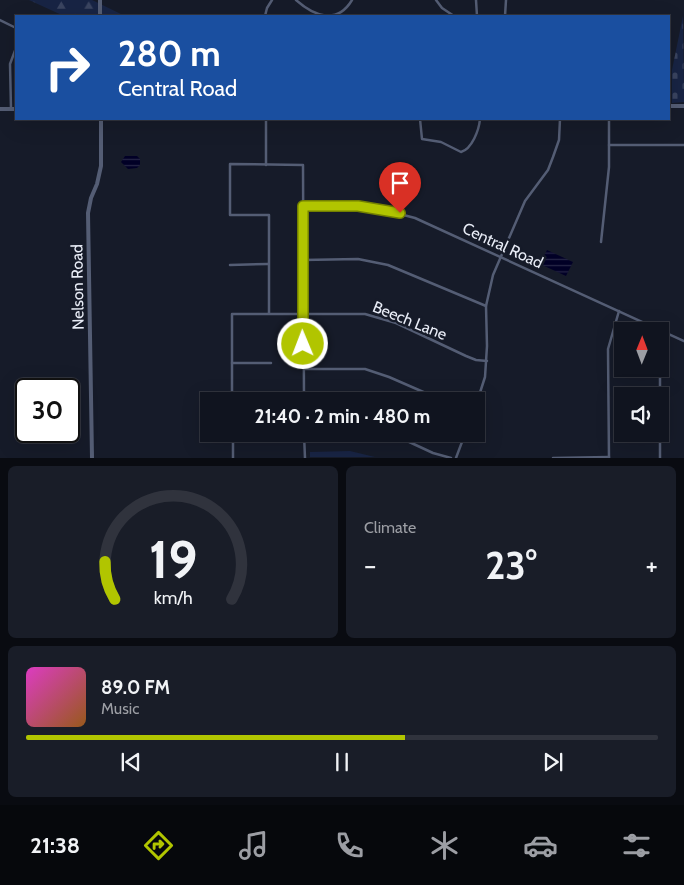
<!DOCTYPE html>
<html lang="en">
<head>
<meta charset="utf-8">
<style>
	:root { --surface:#10141f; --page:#191d28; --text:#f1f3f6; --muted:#9c9ea4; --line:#30333d; --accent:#b1c500 }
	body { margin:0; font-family:Cabin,sans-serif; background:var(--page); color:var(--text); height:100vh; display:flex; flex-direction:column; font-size:19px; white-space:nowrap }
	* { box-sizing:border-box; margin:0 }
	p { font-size:16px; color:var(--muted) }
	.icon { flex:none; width:28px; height:28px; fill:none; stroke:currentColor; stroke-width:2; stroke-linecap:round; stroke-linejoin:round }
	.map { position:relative; height:458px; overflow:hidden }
	.sheet { display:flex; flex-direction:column; gap:8px; padding:8px; background:#090b11; flex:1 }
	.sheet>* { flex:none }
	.banner { position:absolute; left:15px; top:15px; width:655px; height:105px; border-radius:0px; box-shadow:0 5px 20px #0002,0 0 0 1px var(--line); background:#1a4fa0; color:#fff; overflow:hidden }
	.needle { width:32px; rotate:1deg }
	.tools { position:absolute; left:614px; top:322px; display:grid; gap:10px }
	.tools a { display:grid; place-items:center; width:55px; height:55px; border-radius:0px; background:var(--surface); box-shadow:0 5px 20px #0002,0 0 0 1px var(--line); font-size:25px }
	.speed { position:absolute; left:15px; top:378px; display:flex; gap:10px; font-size:25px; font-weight:700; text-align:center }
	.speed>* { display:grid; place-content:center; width:65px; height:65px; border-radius:50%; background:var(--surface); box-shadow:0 5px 20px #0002,0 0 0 1px var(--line); line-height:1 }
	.speed .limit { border:2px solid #111; border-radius:8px; background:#fff; color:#111 }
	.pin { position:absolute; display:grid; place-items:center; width:42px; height:42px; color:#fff; margin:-51px -21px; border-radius:50% 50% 50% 0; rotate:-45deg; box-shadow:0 0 5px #0007 }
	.pin .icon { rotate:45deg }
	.me { position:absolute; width:55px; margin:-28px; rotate:359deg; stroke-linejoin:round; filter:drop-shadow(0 0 4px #0008) }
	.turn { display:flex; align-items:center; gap:18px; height:105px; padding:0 20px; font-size:22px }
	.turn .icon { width:65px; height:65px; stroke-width:2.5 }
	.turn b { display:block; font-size:35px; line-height:42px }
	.big { font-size:38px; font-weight:700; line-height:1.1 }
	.sheet .card { flex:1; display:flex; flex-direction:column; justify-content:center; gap:8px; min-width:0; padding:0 18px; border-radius:8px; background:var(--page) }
	.sheet .dial { align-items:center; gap:0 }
	.dial svg { height:130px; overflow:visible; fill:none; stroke:var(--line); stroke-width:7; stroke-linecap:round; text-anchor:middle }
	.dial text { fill:var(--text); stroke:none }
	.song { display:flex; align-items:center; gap:15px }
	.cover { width:60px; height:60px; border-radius:8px; background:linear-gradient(135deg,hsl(310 70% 55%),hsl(30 70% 35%)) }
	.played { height:5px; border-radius:2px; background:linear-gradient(90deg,var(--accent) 60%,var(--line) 60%) }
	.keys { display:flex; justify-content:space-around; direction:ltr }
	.heat { display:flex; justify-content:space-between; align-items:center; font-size:28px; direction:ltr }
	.sheet .tiles { flex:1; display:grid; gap:8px; grid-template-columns:1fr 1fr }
	.card:last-child { grid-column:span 2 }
	.trip { position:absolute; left:200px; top:392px; width:285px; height:50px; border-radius:0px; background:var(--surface); box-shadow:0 5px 20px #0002,0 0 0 1px var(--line); font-weight:700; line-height:50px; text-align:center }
	.tab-bar { display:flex; height:80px; justify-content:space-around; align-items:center; background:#06080c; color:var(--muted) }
	.tab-bar .icon { width:35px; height:35px }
	.tab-bar .current { color:var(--accent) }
	.tab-bar b { font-size:22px; color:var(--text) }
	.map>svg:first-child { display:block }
	.forest { fill:url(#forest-firs) }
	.cemetery { fill:url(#cemetery-stones) }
	.park { fill:#182444 }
	.water { fill:url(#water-rules) }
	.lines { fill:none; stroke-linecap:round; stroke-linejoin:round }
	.minor { stroke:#545d74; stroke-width:2.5 }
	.tertiary { stroke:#545d74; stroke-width:4 }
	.route-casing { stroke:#738000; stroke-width:12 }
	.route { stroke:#b1c500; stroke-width:9 }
	.labels { text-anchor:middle; stroke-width:5; stroke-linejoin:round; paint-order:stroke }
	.street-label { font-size:16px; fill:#e9edf7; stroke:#161b29 }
</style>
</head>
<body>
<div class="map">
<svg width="684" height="458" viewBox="0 0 684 458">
	<defs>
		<pattern id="forest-firs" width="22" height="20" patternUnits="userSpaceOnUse" patternTransform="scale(1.25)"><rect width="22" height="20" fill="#182444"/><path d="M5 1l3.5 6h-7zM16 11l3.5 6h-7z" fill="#3a4460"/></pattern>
		<pattern id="cemetery-stones" width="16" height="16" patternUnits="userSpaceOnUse" patternTransform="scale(1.25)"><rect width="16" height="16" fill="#182444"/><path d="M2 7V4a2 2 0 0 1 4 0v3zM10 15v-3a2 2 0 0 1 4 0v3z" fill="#3a4460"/></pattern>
		<pattern id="water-rules" width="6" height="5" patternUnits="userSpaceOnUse" patternTransform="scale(1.25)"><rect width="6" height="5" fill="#010026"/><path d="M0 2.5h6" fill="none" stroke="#262646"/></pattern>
	</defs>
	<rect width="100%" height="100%" fill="#161b29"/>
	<path class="forest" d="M29,0h63l33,16h-61z"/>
	<path class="cemetery" d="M683,16l1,86 -12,1v-33z"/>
	<path class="park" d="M350,451l25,6h-65v-5z"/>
	<g class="water">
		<path d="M125,156h12l3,3v6l-3,3 -9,1 -7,-7z"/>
		<path d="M547,250l26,12 -7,14 -26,-12z"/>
	</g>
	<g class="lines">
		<g class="minor">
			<path d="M296,0c18,16 41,25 56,0"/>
			<path d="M436,0l6,8 12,8"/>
			<path d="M476,0l1,16"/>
			<path d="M265,16l2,-8 5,-8"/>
			<path d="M505,16l1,-16"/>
			<path d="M0,20l16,8"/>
			<path d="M11,109l-1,-45 6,-16"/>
			<path d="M266,119v46"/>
			<path d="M420,119l2,20 19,3 20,10c11,-3 18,-22 19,-33"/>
			<path d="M609,145h75"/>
			<path d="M303,206l70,1 42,11 269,123"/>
			<path d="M601,242l8,-75v-48"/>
			<path d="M303,260l55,-1 30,6 98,41"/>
			<path d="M230,265l38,-1"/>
			<path d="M269,313v-98h-39v-51l73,1 1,236"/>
			<path d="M660,355l1,-8 6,-14"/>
			<path d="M232,363h39"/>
			<path d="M304,369h61l24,8 55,24"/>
			<path d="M660,369v89"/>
			<path d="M232,401v-87h133l31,9 70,33 10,4 11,1"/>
			<path d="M476,405l9,-28 2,-31 -1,-40 7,-31 32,-74 23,-31 5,-13 6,-17 1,-21"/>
			<path d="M233,434v24"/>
			<path d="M304,434l1,24"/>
			<path d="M392,434l41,19 18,5"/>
			<path d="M456,458l9,-24"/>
			<path d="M553,458l56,-1"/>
			<path d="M609,458l-1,-109 11,-38"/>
		</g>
		<g class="tertiary">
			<path d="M100,0v16"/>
			<path d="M669,106h15"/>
			<path d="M0,109h16"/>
			<path d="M92,458l-4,-245 3,-15 6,-14 4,-18v-47"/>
		</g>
	</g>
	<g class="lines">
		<defs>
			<path id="route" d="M303,344v-138h55l42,7"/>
		</defs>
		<use href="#route" class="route-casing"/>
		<use href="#route" class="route"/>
	</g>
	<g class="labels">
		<g class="street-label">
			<text transform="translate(503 245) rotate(25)" y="6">Central Road</text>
			<text transform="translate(77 287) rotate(-91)" y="6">Nelson Road</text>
			<text transform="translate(410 320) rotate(22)" y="6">Beech Lane</text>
		</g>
	</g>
</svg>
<div class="tools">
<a><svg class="needle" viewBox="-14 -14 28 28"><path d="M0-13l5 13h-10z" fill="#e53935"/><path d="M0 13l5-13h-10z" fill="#9c9ea4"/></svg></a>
<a><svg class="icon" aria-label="sound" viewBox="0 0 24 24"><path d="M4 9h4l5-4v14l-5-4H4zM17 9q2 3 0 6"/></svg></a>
</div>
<div class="speed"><div class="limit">30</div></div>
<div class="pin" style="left:400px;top:213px;background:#d93025"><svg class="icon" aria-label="arrive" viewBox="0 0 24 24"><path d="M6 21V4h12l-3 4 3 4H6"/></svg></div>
<svg class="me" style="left:303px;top:344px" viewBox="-20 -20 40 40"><circle r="17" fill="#b1c500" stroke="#fff" stroke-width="3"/><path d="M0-11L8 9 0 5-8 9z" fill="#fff"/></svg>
<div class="trip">21:40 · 2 min · 480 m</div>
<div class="banner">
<div class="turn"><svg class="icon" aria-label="right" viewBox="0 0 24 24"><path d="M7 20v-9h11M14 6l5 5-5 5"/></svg><div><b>280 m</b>Central Road</div></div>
</div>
</div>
<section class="sheet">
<div class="tiles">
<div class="card dial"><svg viewBox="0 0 100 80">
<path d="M14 69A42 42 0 1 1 86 69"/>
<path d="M14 69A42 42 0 0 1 8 46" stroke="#b1c500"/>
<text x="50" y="56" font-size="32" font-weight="700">19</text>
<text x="50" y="72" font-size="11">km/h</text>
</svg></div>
<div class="card"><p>Climate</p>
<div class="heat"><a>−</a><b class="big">23°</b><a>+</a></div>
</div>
<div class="card">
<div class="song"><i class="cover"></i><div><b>89.0 FM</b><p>Music</p></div></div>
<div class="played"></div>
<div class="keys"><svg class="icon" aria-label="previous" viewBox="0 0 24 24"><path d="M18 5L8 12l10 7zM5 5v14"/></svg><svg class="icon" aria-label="pause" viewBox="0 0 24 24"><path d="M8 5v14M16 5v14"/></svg><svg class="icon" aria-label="next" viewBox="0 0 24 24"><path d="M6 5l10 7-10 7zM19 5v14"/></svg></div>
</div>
</div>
</section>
<nav class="tab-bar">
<b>21:38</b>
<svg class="icon current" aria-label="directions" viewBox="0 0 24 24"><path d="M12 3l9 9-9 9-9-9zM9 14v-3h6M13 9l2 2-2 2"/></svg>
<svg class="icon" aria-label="music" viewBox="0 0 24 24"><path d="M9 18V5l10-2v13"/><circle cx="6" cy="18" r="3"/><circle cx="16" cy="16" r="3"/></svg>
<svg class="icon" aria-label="phone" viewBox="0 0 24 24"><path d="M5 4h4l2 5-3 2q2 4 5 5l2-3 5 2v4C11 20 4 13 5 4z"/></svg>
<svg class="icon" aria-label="climate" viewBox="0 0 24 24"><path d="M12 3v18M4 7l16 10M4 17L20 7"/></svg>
<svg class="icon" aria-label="car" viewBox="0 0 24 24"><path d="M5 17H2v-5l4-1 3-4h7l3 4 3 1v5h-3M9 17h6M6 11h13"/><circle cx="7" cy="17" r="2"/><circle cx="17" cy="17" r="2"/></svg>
<svg class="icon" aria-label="filters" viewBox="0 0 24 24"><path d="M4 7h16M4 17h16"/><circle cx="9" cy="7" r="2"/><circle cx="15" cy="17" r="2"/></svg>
</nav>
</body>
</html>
